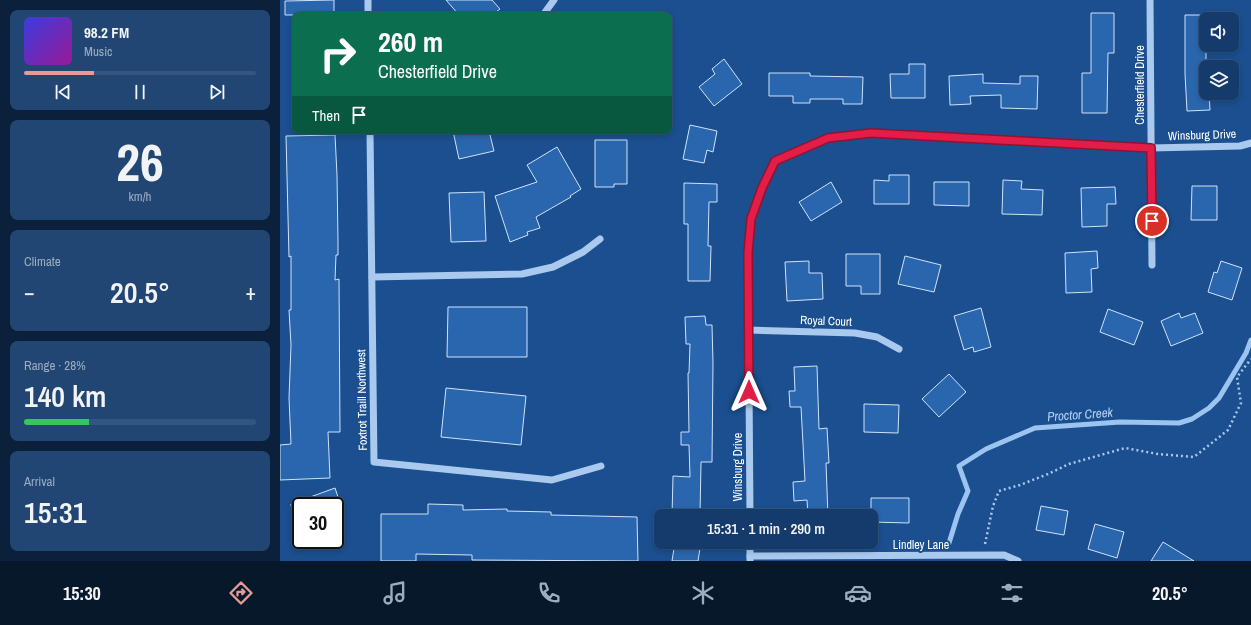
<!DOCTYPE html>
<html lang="en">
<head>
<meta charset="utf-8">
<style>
	:root { --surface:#143b6b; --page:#214673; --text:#f1f3f6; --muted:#9dadc1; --line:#33557e; --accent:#e69b98 }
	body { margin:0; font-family:"Archivo Narrow",sans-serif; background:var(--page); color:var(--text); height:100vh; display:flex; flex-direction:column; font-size:15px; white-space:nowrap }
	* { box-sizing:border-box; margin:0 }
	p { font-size:13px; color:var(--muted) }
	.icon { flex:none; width:22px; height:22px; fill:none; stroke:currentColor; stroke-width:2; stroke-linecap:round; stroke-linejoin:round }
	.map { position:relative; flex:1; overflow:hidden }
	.panel { display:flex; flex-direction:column; gap:10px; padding:10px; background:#0b203b; width:280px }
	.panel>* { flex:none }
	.guide { position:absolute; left:12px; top:12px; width:380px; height:122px; border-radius:8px; box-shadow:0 2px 6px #0003,0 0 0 1px var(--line); background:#0b6e4f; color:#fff; overflow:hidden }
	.fabs { position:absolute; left:919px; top:12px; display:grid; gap:8px }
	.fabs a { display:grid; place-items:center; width:40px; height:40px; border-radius:8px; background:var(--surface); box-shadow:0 2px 6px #0003,0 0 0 1px var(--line); font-size:20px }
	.speed { position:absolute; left:12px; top:497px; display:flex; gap:8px; font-size:20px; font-weight:700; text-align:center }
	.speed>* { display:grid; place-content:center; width:52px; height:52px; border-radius:50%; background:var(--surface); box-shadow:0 2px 6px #0003,0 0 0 1px var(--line); line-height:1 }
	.speed .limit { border:2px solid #111; border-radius:6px; background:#fff; color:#111 }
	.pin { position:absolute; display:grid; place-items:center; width:34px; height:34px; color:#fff; margin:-17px; border:2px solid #fff; border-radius:50%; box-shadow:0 1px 4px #0007 }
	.me { position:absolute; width:44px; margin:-22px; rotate:0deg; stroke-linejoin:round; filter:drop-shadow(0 0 3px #0008) }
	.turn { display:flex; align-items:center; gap:14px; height:84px; padding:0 20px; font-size:18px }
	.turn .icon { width:52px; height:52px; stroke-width:2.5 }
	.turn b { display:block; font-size:28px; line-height:34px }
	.then { display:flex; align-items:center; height:38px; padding:0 20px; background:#0003; gap:8px; font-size:15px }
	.big { font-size:30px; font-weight:600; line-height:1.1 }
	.panel .tile { flex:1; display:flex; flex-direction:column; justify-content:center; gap:6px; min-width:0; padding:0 14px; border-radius:8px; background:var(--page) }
	.panel .dial { align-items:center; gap:0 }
	.dial b { font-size:52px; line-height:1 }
	.song { display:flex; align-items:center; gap:12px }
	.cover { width:48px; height:48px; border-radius:6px; background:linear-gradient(135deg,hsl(240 70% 55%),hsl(300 70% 35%)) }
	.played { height:4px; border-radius:2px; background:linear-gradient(90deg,var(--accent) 30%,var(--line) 30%) }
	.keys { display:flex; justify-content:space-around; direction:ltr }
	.heat { display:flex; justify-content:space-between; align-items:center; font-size:22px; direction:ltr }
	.charge { height:6px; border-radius:3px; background:linear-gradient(90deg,#34c759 28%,var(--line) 0) }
	.trip { position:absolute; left:374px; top:509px; width:224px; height:40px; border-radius:8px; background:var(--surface); box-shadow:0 2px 6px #0003,0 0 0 1px var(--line); font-weight:600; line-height:40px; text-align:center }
	.tab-bar { display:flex; height:64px; justify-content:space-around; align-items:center; background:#08182b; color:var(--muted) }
	.tab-bar .icon { width:28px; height:28px }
	.tab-bar .on { color:var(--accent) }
	.tab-bar b { font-size:18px; color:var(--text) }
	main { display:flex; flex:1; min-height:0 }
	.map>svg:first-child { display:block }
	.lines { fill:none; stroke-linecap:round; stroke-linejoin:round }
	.stream { stroke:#9cc4f0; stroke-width:5 }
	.building { fill:#2a66ad; stroke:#cfe3fa }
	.path { stroke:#a9c9ee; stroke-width:2.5; stroke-dasharray:2 3; stroke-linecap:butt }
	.minor { stroke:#a9c9ee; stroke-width:7 }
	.route-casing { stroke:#92132f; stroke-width:10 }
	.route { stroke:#e11d48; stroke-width:7 }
	.labels { text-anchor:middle; stroke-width:4; stroke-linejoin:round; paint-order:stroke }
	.street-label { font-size:12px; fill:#fff; stroke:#1b4f8f }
	.water-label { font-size:13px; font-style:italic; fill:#b5d3f5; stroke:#1b4f8f }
</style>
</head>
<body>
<main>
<section class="panel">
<div class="tile">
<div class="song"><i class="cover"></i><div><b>98.2 FM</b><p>Music</p></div></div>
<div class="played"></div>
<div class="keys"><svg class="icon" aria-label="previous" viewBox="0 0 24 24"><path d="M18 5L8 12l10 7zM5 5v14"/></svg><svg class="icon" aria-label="pause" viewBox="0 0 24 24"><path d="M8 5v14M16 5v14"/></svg><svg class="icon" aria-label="next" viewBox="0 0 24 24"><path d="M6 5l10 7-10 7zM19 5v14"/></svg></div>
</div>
<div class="tile dial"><b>26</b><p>km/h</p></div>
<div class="tile"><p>Climate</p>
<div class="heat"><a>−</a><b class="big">20.5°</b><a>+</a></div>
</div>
<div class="tile"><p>Range · 28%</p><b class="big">140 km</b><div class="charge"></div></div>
<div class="tile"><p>Arrival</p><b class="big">15:31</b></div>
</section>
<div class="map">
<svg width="971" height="561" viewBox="0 0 971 561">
	<rect width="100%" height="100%" fill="#1b4f8f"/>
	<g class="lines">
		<path class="stream" d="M669,543l9,-29 10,-23 -9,-25 27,-17 49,-21 85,-6 59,1 13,-4 17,-11 10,-10 27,-45 5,-13"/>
	</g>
	<g class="building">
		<path d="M54,0v15h-49v-14z"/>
		<path d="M166,0h46l8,9 -8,6h-33z"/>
		<path d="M811,13h23v40h-6l-1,60h-25v-40h9z"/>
		<path d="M905,15h21v78h3l1,17 -23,1 -2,-37z"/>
		<path d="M444,59l18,25 -28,22 -15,-19 16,-13 -3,-5z"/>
		<path d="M629,64h16v34h-34l-1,-24h19z"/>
		<path d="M489,73h41v3l53,1 -1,27h-19v-5h-33v4h-17v-7h-24z"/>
		<path d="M703,74v9l37,1v-8h18l-1,33 -36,-1v-13l-31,1 1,8 -21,1 -1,-29z"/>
		<path d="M410,125l27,6 -4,21 -6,-2 -3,13 -21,-4z"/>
		<path d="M173,131h36l5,20 -35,8z"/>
		<path d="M55,135l2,40 1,66v14h-2l-1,25 4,-1 1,153h-12l2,46 -50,2v-35l11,-1 -2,-46 2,-53 -2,-35h2v-54l-2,1 -3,-121z"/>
		<path d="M315,140h32v44h-13v3h-19z"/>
		<path d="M277,147l24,42 -11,7 1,1 -35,20 4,11 -13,4 1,3 -18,7 -15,-46 42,-14 -10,-17z"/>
		<path d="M609,175h20v29h-35v-24l15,1z"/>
		<path d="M723,180l19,1 -1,8 22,1 -1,25 -40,-1z"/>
		<path d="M551,182l11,20 -31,19 -12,-19z"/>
		<path d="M654,182h35v24l-35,-1z"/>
		<path d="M404,183l33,1v18h-8l-1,44h3l-1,35h-22v-57h-4z"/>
		<path d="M912,186h25v34h-26z"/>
		<path d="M835,187l1,17h-9v22l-25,1 -1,-39z"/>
		<path d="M204,192l2,49 -35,1 -2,-49z"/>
		<path d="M817,251l1,17 -7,1 1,23 -26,1 -1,-40z"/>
		<path d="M566,254h34v40h-19v-8h-15z"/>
		<path d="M625,256l36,9 -7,27 -36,-8z"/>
		<path d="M529,261v12h13l1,26 -36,2 -2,-39z"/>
		<path d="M941,261l21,7 -10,32 -24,-8 6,-20 3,1z"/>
		<path d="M168,307h79v50h-80z"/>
		<path d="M701,308l10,39 -17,5 -1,-5 -9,3 -10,-34z"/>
		<path d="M828,309l35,13 -9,23 -34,-13z"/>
		<path d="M899,313l2,5 14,-5 8,20 -32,13 -10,-25z"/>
		<path d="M425,316l1,9h6l1,38 -1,99h-11l-1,54h-28l1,-40 17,1 -1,-32h-8v-13h8l-1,-59h1l1,-29h-4l-1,-27z"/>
		<path d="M537,366l2,63 8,-1 2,35h-3l2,53h-20l-1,-16 -13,1 -1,-19 12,-1 -4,-74h-11l-1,-16h6l-1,-24z"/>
		<path d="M669,374l17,18 -27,25 -17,-18z"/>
		<path d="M166,388l80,8 -5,49 -80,-8z"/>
		<path d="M584,404l35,1 -1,28 -34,-1z"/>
		<path d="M55,488l6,18h-50v-2z"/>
		<path d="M591,498h38v25l-38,-1z"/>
		<path d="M148,504l35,1v5l44,-1v2l44,1v3l86,2 1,44 -166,-1v-5l-56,-1v7h-35v-47h47z"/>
		<path d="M761,506l27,5 -4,24 -28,-5z"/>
		<path d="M815,524l29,8 -7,26 -29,-9z"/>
		<path d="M395,542h26l-3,19h-26z"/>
		<path d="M883,542l31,19h-43z"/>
	</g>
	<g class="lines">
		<path class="path" d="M705,544l8,-38 6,-15 21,-6 28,-11 21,-10 56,-16 33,6 36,3 34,-27 13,-27 -4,-26 14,-18"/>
		<g class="minor">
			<path d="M88,0v15"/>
			<path d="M870,0l2,265"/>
			<path d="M263,15l11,-15"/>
			<path d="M90,131l4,331 178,18 49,-14"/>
			<path d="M92,277l150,-3 31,-7 30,-15 17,-13"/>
			<path d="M468,330l107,3 22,4 22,12"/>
			<path d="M470,516l-2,-263 3,-34 11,-31 13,-27 53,-23 43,-5 280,15 89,-2 11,-3"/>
			<path d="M470,542v19"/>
			<path d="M470,556l254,-1 14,6"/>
		</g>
	</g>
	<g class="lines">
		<defs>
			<path id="route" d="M469,392l-1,-139 3,-34 11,-31 13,-27 53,-23 43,-5 280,15 1,73"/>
		</defs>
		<use href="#route" class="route-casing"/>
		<use href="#route" class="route"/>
	</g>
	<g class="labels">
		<g class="street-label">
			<text transform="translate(860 85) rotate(-90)" y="4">Chesterfield Drive</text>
			<text transform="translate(922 135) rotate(-2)" y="4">Winsburg Drive</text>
			<text transform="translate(546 321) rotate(2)" y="4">Royal Court</text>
			<text transform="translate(82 400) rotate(-91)" y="4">Foxtrot Traill Northwest</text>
			<text transform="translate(458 467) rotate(-90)" y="4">Winsburg Drive</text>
			<text x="641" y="549">Lindley Lane</text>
		</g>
		<g class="water-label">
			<text transform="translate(800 414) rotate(-4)" y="5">Proctor Creek</text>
		</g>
	</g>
</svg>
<div class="fabs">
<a><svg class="icon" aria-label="sound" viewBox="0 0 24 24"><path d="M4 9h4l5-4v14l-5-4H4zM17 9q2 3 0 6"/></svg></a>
<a><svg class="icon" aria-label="layers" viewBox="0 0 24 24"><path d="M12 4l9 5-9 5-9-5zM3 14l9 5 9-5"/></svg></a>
</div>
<div class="speed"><div class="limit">30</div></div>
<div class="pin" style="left:872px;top:221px;background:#d93025"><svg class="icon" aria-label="arrive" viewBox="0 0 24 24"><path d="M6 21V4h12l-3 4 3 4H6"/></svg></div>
<svg class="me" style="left:469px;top:392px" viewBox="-20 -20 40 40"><path d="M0-17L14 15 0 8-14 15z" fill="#e11d48" stroke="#fff" stroke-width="4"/></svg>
<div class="trip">15:31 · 1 min · 290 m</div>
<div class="guide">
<div class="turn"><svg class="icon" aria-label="right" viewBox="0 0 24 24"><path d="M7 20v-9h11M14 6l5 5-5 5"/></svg><div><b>260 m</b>Chesterfield Drive</div></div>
<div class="then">Then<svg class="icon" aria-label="arrive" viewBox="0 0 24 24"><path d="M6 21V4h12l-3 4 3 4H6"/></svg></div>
</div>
</div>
</main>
<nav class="tab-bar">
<b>15:30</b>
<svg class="icon on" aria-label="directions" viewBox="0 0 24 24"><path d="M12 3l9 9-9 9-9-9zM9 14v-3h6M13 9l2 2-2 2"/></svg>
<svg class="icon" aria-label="music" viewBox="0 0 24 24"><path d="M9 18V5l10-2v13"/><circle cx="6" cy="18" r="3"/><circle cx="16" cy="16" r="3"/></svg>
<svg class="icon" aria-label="phone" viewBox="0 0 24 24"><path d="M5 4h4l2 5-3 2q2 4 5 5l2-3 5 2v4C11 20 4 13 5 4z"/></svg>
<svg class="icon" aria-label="climate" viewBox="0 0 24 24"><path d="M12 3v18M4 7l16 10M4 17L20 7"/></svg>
<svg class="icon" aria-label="car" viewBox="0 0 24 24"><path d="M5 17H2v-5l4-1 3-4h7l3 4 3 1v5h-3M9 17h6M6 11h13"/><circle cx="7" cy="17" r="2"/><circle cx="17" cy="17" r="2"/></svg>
<svg class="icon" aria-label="filters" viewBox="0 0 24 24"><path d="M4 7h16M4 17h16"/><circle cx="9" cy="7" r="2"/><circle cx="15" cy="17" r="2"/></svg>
<b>20.5°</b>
</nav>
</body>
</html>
